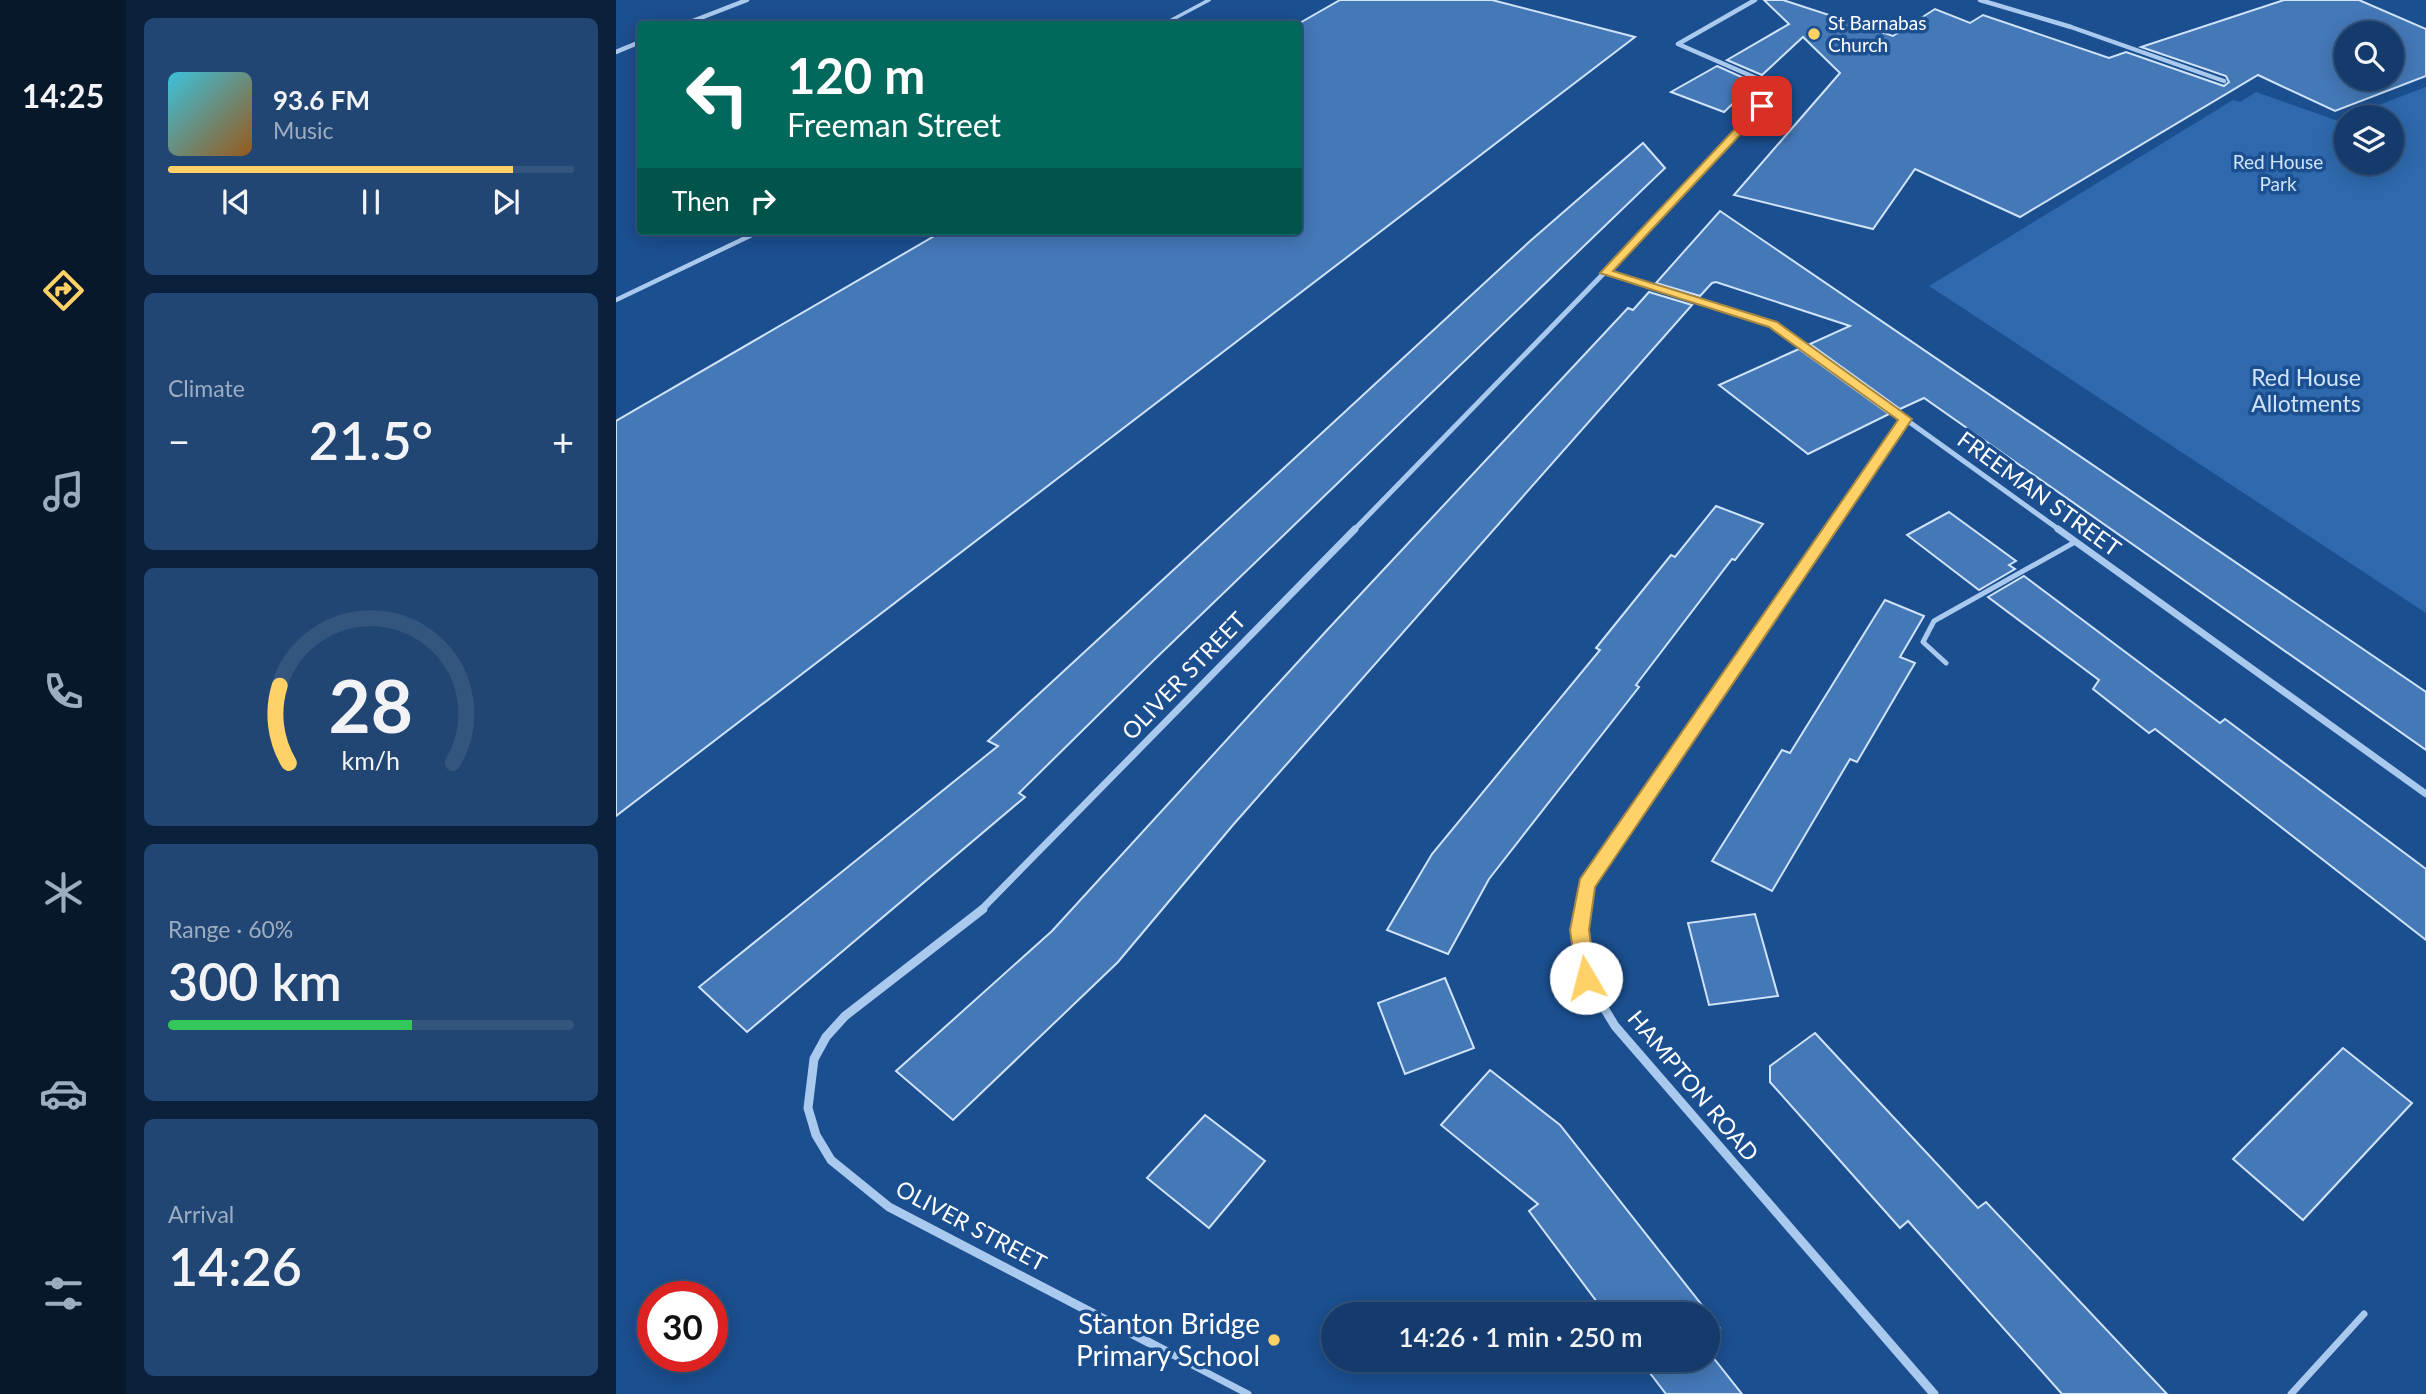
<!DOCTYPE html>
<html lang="en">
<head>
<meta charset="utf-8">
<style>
	:root { --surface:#143b6b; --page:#214673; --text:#f1f3f6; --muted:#9dadc1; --line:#33557e; --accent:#ffd166 }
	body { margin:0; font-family:Lato,sans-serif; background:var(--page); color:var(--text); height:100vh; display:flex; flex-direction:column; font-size:26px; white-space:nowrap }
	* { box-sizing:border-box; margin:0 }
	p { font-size:23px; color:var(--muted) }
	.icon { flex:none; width:38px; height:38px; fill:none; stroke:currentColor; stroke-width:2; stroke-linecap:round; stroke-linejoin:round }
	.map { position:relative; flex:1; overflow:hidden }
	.drawer { display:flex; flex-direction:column; gap:18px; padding:18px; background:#0b203b; width:490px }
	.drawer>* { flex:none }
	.guide { position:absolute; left:21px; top:21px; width:665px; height:214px; border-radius:7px; box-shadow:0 4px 18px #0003,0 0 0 2px var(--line); background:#00695c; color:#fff; overflow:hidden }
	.fabs { position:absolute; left:1718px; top:21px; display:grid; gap:14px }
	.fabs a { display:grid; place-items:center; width:70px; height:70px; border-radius:50%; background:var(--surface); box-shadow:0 4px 18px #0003,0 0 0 2px var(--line); font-size:35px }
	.speed { position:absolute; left:21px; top:1281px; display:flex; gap:14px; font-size:35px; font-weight:700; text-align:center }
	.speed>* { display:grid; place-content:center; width:91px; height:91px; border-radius:50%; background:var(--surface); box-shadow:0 4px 18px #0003,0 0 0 2px var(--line); line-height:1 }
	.speed .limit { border:10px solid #d22; background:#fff; color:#111 }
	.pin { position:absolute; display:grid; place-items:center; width:60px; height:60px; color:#fff; margin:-30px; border-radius:14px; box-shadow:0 4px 10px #0006 }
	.me { position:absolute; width:77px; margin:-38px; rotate:352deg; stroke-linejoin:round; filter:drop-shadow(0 0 5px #0008) }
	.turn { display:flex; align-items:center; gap:24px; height:147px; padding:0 35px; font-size:32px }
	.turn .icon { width:91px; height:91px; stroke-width:2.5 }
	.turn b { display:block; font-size:49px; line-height:60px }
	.then { display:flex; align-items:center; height:66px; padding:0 35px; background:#0003; gap:14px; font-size:26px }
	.big { font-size:52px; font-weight:600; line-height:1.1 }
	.drawer .card { flex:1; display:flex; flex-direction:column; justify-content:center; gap:10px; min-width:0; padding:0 24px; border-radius:10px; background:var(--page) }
	.drawer .dial { align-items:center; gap:0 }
	.dial svg { height:182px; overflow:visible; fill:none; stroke:var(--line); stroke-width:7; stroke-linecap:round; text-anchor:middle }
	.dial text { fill:var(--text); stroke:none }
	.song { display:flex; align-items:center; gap:21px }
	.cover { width:84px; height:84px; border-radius:10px; background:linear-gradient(135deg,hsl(190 70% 55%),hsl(30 70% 35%)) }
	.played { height:7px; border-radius:4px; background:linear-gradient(90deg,var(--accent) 85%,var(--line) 85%) }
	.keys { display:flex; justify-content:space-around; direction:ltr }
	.heat { display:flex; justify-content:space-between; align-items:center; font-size:38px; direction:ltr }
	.charge { height:10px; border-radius:5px; background:linear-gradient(90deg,#34c759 60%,var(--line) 0) }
	.trip { position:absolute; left:705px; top:1302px; width:399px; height:70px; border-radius:35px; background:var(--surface); box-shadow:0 4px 18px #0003,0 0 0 2px var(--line); font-weight:600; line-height:70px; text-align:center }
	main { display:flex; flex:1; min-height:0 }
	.tabs { display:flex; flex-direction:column; width:126px; justify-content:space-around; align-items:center; background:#08182b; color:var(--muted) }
	.tabs .icon { width:49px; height:49px }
	.tabs .on { color:var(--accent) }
	.tabs b { font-size:32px; color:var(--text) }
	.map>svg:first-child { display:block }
	.green { fill:#2e69ad }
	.building { fill:#4478b7; stroke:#cfe3fa; stroke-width:2; fill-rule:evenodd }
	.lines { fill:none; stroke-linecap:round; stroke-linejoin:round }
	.service-far3 { stroke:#a9c9ee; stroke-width:3.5 }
	.service-far2 { stroke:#a9c9ee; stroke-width:4.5 }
	.service-far1 { stroke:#a9c9ee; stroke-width:5 }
	.service { stroke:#a9c9ee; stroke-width:7 }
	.minor-far3 { stroke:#a9c9ee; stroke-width:4.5 }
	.minor-far2 { stroke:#a9c9ee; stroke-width:5 }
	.minor-far1 { stroke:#a9c9ee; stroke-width:7 }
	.minor { stroke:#a9c9ee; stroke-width:9 }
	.route { fill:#ffd166; stroke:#a68842; stroke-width:2 }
	.poi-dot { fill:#ffd166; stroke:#1b4f8f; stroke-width:2.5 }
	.labels { text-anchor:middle; stroke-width:7; stroke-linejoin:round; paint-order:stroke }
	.far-poi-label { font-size:19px; fill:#fff; stroke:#1b4f8f; text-anchor:start }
	.far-park-label { font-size:19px; fill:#cfe3fa; stroke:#1b4f8f }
	.park-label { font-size:23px; fill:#cfe3fa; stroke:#1b4f8f }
	.street-label { font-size:23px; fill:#fff; stroke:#1b4f8f }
	.near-poi-label { font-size:28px; fill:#fff; stroke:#1b4f8f; text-anchor:end }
</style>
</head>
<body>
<main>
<nav class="tabs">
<b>14:25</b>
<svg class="icon on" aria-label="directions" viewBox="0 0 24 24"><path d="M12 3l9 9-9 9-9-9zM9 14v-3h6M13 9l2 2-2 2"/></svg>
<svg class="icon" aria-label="music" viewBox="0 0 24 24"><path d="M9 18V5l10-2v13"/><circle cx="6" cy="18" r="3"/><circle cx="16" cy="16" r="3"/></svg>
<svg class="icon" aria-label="phone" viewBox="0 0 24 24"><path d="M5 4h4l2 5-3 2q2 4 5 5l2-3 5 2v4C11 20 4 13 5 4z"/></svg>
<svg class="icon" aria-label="climate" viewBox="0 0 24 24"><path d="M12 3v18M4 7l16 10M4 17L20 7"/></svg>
<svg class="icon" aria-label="car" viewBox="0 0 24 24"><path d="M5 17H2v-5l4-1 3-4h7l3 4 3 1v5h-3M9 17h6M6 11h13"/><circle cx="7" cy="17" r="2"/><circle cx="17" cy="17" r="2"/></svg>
<svg class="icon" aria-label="filters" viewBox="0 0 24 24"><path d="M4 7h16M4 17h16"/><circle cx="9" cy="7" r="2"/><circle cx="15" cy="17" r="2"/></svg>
</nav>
<section class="drawer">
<div class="card">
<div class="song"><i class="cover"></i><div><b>93.6 FM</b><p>Music</p></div></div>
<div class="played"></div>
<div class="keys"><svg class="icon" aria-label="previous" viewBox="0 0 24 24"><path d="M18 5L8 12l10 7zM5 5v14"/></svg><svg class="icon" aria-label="pause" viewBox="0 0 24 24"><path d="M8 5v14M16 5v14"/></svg><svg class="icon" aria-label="next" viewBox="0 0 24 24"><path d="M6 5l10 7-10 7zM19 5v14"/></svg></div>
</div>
<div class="card"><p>Climate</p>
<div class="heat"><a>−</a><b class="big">21.5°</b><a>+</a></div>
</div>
<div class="card dial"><svg viewBox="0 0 100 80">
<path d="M14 69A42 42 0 1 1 86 69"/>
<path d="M14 69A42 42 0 0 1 10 35" stroke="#ffd166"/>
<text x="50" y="56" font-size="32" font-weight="700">28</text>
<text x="50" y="72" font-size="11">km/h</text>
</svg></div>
<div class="card"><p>Range · 60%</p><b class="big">300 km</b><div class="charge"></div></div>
<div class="card"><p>Arrival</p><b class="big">14:26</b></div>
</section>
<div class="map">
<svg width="1810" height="1394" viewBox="0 0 1810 1394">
	<rect width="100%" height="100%" fill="#1b4f8f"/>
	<path class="green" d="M1810,87v526l-497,-327 304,-186 7,2 16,-10 82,29 9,-4v46h45v-46h-45z"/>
	<g class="building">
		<path d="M724,0h152l143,37 -1019,779v-395l327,-190h355v-207z"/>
		<path d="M1148,0h19l110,36 42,-27 35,14 13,-8 126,43 17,-6 98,34 5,-4 -3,-6 -85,-29 143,-47h75l67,29v47l-91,35 -77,-36 -238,142 -105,-48 -42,60 -139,-34 106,-122 -37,-36 -41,38 -35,-15 62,-36zM1731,33h45v46h-45z"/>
		<path d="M1101,66l38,17 -31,29 -53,-20z"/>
		<path d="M1027,143l22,25 -511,492 -135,133 6,4 -278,235 -48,-45 299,-241 -10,-5 541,-499z"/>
		<path d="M1104,211l706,481v58l-502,-352 -24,11 -90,-65 40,-18 -134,-44 -4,1 -12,13 -44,-13z"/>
		<path d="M1033,292l43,13 -459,520 -115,137 -165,158 -57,-49 156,-140 277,-303 299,-320 5,2z"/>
		<path d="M1183,349l90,65 -81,40 -89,-69z"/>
		<path d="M1100,506l47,18 -28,36 -3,-1 -96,126 3,2 -150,192 -41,75 -61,-24 45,-76 168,-204 -4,-2 75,-93 4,2z"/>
		<path d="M1333,512l67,49 -7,4 6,4 -36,21 -72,-55z"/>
		<path d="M1408,576l196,147 5,-4 201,150v71l-271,-211 -6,4 -56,-44 6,-9 -111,-83z"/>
		<path d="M1269,600l39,16 -24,41 15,6 -58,99 -7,-3 -78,132 -60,-30 70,-111 8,3z"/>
		<path d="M1139,914l23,82 -69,9 -21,-82z"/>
		<path d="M829,978l29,70 -69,26 -27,-71z"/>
		<path d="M1199,1033l163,175 8,-6 181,192h-105l-154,-173 -8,7 -130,-146v-16z"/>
		<path d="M1727,1048l69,55 -109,117 -70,-61z"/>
		<path d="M874,1070l70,55 160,203 -12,10v-24h-102l-77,-103 9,-7 -97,-79z"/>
		<path d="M589,1115l60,46 -56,67 -62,-50z"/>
		<path d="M1092,1351l34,43h-76l-26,-34h68z"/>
	</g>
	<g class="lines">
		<g class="service-far3">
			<path d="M548,24l45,-24"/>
			<path d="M138,234l6,-3"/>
		</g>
		<path class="service-far2" d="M0,300l142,-68"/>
		<path class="service-far1" d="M1330,663l-23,-21 11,-21 141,-79"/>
		<g class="service">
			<path d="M555,1354l77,40"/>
			<path d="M1675,1394l73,-80"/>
		</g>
		<g class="minor-far3">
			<path d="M1364,0l91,27 153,54"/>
			<path d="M69,24l62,-24"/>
			<path d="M0,52l24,-10"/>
			<path d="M1027,234l136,-146 -101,-44 77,-44"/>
		</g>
		<g class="minor-far2">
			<path d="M990,273l167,51 288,207"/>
			<path d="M737,531l291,-299"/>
			<path d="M1213,531l77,-112"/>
		</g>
		<g class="minor-far1">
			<path d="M1442,529l368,265"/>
			<path d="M365,910l374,-381"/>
			<path d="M967,910l3,-25 244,-356"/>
		</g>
		<g class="minor">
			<path d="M367,909l-138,107 -19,21 -12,22 -6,49 8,27 15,25 58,47 282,147"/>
			<path d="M967,909c-7,53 5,73 32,117l319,368"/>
		</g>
	</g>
	<path class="route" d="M1142,104l9,2 -154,165 164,51 135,97 -317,468 -6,43 7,48 -3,5 -7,3 -6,-3 -3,-5 -7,-48 10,-51 318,-459 -129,-93 -169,-54z"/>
	<g class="poi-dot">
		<circle cx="1198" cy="34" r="7"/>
		<circle cx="658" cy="1340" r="7"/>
	</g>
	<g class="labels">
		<g class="far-poi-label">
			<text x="1212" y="30">St Barnabas<tspan x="1212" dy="22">Church</tspan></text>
		</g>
		<g class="far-park-label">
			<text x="1662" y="169">Red House<tspan x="1662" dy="22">Park</tspan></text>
		</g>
		<g class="park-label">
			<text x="1690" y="386">Red House<tspan x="1690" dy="26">Allotments</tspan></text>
		</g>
		<g class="street-label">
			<text transform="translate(1423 494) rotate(36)" y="8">FREEMAN STREET</text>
			<text transform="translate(568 676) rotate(-46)" y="8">OLIVER STREET</text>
			<text transform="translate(1077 1086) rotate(50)" y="8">HAMPTON ROAD</text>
			<text transform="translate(355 1226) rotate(28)" y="8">OLIVER STREET</text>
		</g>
		<g class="near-poi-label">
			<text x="644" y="1334">Stanton Bridge<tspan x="644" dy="32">Primary School</tspan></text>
		</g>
	</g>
</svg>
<div class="fabs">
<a><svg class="icon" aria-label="search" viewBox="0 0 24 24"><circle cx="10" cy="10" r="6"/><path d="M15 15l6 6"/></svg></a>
<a><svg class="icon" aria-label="layers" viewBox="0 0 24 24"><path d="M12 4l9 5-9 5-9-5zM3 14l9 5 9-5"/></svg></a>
</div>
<div class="speed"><div class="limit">30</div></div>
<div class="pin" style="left:1146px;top:106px;background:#d93025"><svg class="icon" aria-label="arrive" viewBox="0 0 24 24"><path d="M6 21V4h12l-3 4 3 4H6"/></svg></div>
<svg class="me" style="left:970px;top:978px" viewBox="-20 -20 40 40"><circle r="19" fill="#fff"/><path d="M0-13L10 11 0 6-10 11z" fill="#ffd166"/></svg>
<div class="trip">14:26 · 1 min · 250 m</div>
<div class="guide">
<div class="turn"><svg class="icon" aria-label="left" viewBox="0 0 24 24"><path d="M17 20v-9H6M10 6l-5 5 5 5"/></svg><div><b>120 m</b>Freeman Street</div></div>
<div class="then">Then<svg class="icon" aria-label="right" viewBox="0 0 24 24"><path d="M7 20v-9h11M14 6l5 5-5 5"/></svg></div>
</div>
</div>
</main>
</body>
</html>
